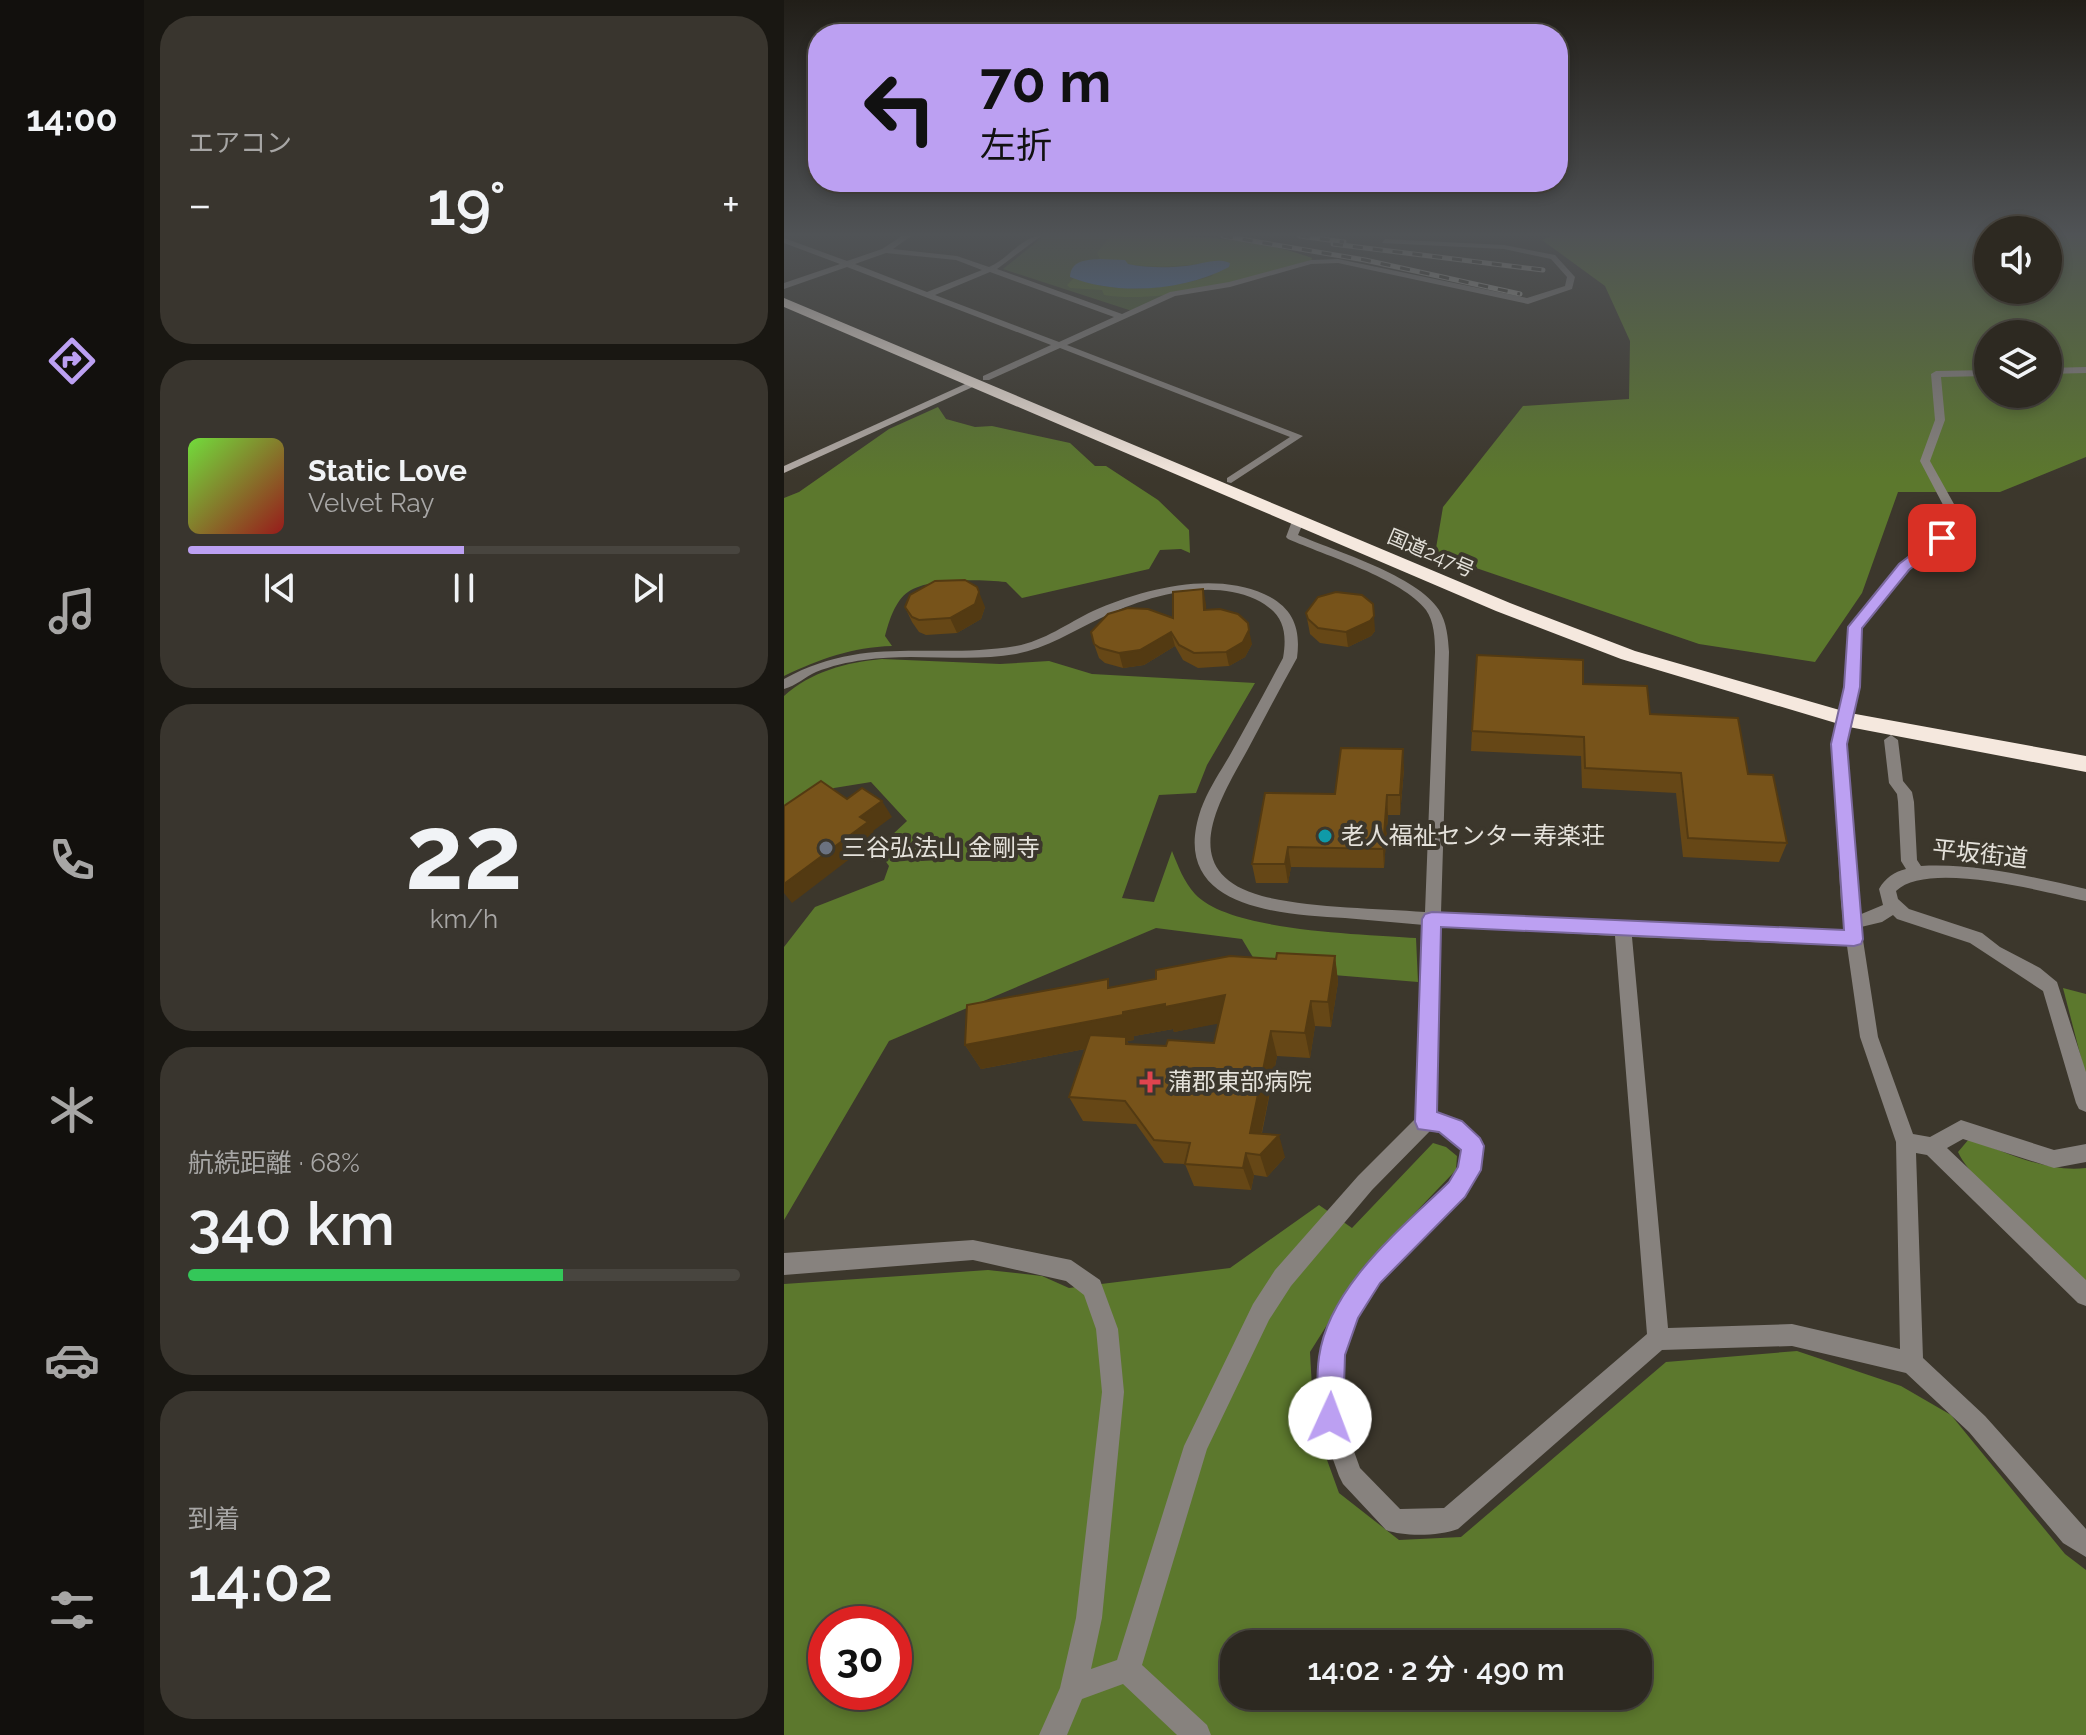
<!DOCTYPE html>
<html lang="ja">
<head>
<meta charset="utf-8">
<style>
	:root { --surface:#2d2921; --page:#39352e; --text:#f1f3f6; --muted:#a7a6a5; --line:#48453f; --accent:#bca0f2 }
	body { margin:0; font-family:Raleway,"Noto Sans JP",sans-serif; background:var(--page); color:var(--text); height:100vh; display:flex; flex-direction:column; font-size:30px; white-space:nowrap }
	* { box-sizing:border-box; margin:0 }
	p { font-size:26px; color:var(--muted) }
	.icon { flex:none; width:44px; height:44px; fill:none; stroke:currentColor; stroke-width:2; stroke-linecap:round; stroke-linejoin:round }
	.map { position:relative; flex:1; overflow:hidden }
	.details { display:flex; flex-direction:column; gap:16px; padding:16px; background:#191712; width:640px }
	.details>* { flex:none }
	.top-card { position:absolute; left:24px; top:24px; width:760px; height:168px; border-radius:32px; box-shadow:0 4px 12px #0003,0 0 0 2px var(--line); background:#bca0f2; color:#111; overflow:hidden }
	.buttons { position:absolute; left:1190px; top:216px; display:grid; gap:16px }
	.buttons a { display:grid; place-items:center; width:88px; height:88px; border-radius:50%; background:var(--surface); box-shadow:0 4px 12px #0003,0 0 0 2px var(--line); font-size:40px }
	.speed { position:absolute; left:24px; top:1606px; display:flex; gap:16px; font-size:40px; font-weight:700; text-align:center }
	.speed>* { display:grid; place-content:center; width:104px; height:104px; border-radius:50%; background:var(--surface); box-shadow:0 4px 12px #0003,0 0 0 2px var(--line); line-height:1 }
	.speed .limit { border:12px solid #d22; background:#fff; color:#111 }
	.pin { position:absolute; display:grid; place-items:center; width:68px; height:68px; color:#fff; margin:-34px; border-radius:16px; box-shadow:0 4px 12px #0006 }
	.me { position:absolute; width:88px; margin:-44px; rotate:2deg; stroke-linejoin:round; filter:drop-shadow(0 0 6px #0008) }
	.turn { display:flex; align-items:center; gap:28px; height:168px; padding:0 40px; font-size:36px }
	.turn .icon { width:104px; height:104px; stroke-width:2.5 }
	.turn b { display:block; font-size:56px; line-height:68px }
	.big { font-size:60px; font-weight:600; line-height:1.1 }
	.details .card { flex:1; display:flex; flex-direction:column; justify-content:center; gap:12px; min-width:0; padding:0 28px; border-radius:32px; background:var(--page) }
	.details .dial { align-items:center; gap:0 }
	.dial b { font-size:104px; line-height:1 }
	.song { display:flex; align-items:center; gap:24px }
	.cover { width:96px; height:96px; border-radius:12px; background:linear-gradient(135deg,hsl(100 70% 55%),hsl(0 70% 35%)) }
	.played { height:8px; border-radius:4px; background:linear-gradient(90deg,var(--accent) 50%,var(--line) 50%) }
	.keys { display:flex; justify-content:space-around; direction:ltr }
	.heat { display:flex; justify-content:space-between; align-items:center; font-size:44px; direction:ltr }
	.charge { height:12px; border-radius:6px; background:linear-gradient(90deg,#34c759 68%,var(--line) 0) }
	.trip { position:absolute; left:436px; top:1630px; width:432px; height:80px; border-radius:32px; background:var(--surface); box-shadow:0 4px 12px #0003,0 0 0 2px var(--line); font-weight:600; line-height:80px; text-align:center }
	main { display:flex; flex:1; min-height:0 }
	.tab-bar { display:flex; flex-direction:column; width:144px; justify-content:space-around; align-items:center; background:#12100d; color:var(--muted) }
	.tab-bar .icon { width:56px; height:56px }
	.tab-bar .selected { color:var(--accent) }
	.tab-bar b { font-size:36px; color:var(--text) }
	.map>svg:first-child { display:block }
	.green { fill:#4e6131 }
	.forest { fill:#5c782d; fill-rule:evenodd }
	.water { fill:#4e78b6 }
	.lines { fill:none; stroke-linecap:round; stroke-linejoin:round }
	.street { fill:#87827e; fill-rule:evenodd }
	.secondary { fill:#b3aba5; fill-rule:evenodd }
	.highway { fill:#f5e8de; fill-rule:evenodd }
	.rail-casing { stroke:#aeaaa2; stroke-width:5 }
	.rail { stroke:#3c372c; stroke-width:3; stroke-dasharray:10; stroke-linecap:butt }
	.street-bridge { stroke:#87827e; stroke-width:15 }
	.wall { fill:#664716; fill-rule:evenodd }
	.shaded-wall { fill:#533a12 }
	.building { fill:#77531a; stroke:#533a12; stroke-width:2 }
	.route { fill:#bca0f2; stroke:#7a689d; stroke-width:2 }
	.culture-dot { fill:#0f9aa8; stroke:#3c372c; stroke-width:3 }
	.worship-dot { fill:#6b7280; stroke:#3c372c; stroke-width:3 }
	.health-dot { fill:#e0444e; stroke:#3c372c; stroke-width:3 }
	.labels { text-anchor:middle; stroke-width:8; stroke-linejoin:round; paint-order:stroke }
	.far-street-label { font-size:20px; fill:#e4e1da; stroke:#3c372c }
	.poi-label { font-size:24px; fill:#e4e1da; stroke:#3c372c; text-anchor:start }
	.street-label { font-size:24px; fill:#e4e1da; stroke:#3c372c }
</style>
</head>
<body>
<main>
<nav class="tab-bar">
<b>14:00</b>
<svg class="icon selected" aria-label="directions" viewBox="0 0 24 24"><path d="M12 3l9 9-9 9-9-9zM9 14v-3h6M13 9l2 2-2 2"/></svg>
<svg class="icon" aria-label="music" viewBox="0 0 24 24"><path d="M9 18V5l10-2v13"/><circle cx="6" cy="18" r="3"/><circle cx="16" cy="16" r="3"/></svg>
<svg class="icon" aria-label="phone" viewBox="0 0 24 24"><path d="M5 4h4l2 5-3 2q2 4 5 5l2-3 5 2v4C11 20 4 13 5 4z"/></svg>
<svg class="icon" aria-label="climate" viewBox="0 0 24 24"><path d="M12 3v18M4 7l16 10M4 17L20 7"/></svg>
<svg class="icon" aria-label="car" viewBox="0 0 24 24"><path d="M5 17H2v-5l4-1 3-4h7l3 4 3 1v5h-3M9 17h6M6 11h13"/><circle cx="7" cy="17" r="2"/><circle cx="17" cy="17" r="2"/></svg>
<svg class="icon" aria-label="filters" viewBox="0 0 24 24"><path d="M4 7h16M4 17h16"/><circle cx="9" cy="7" r="2"/><circle cx="15" cy="17" r="2"/></svg>
</nav>
<section class="details">
<div class="card"><p>エアコン</p>
<div class="heat"><a>−</a><b class="big">19°</b><a>+</a></div>
</div>
<div class="card">
<div class="song"><i class="cover"></i><div><b>Static Love</b><p>Velvet Ray</p></div></div>
<div class="played"></div>
<div class="keys"><svg class="icon" aria-label="previous" viewBox="0 0 24 24"><path d="M18 5L8 12l10 7zM5 5v14"/></svg><svg class="icon" aria-label="pause" viewBox="0 0 24 24"><path d="M8 5v14M16 5v14"/></svg><svg class="icon" aria-label="next" viewBox="0 0 24 24"><path d="M6 5l10 7-10 7zM19 5v14"/></svg></div>
</div>
<div class="card dial"><b>22</b><p>km/h</p></div>
<div class="card"><p>航続距離 · 68%</p><b class="big">340 km</b><div class="charge"></div></div>
<div class="card"><p>到着</p><b class="big">14:02</b></div>
</section>
<div class="map">
<svg width="1302" height="1735" viewBox="0 0 1302 1735">
	<rect width="100%" height="100%" fill="#3c372c"/>
	<path class="green" d="M260,236c88,0 184,-8 268,22l-139,36 -41,17 -129,-42z"/>
	<g class="forest">
		<path d="M326,236c67,0 138,-1 202,22l-1,4c-57,15 -149,43 -207,33l-2,-5 -32,-2 -3,-3 7,-7c42,17 95,11 138,-2l6,-15c-39,7 -79,8 -118,-2l-3,-6z"/>
		<path d="M766,236h438v54h60v-54h38v221l-86,35h-102l-36,101 -47,69 -116,-18 -264,-90 8,-47 80,-101 106,-7 1,-58 -25,-55 -63,-46zM1204,334h60v60h-60z"/>
		<path d="M154,407l8,12 29,8 17,-1 78,17 25,23h11l52,34 31,30 1,23 -9,-4 -21,1 -11,19 -127,29 -16,-16c-25,-2 -76,-5 -98,10 -13,9 -19,29 -23,44l7,10c-40,1 -72,13 -108,30v-178l15,-6 90,-63z"/>
		<path d="M98,659l118,5 49,-3 43,13 163,9 -48,82 -11,28 -37,2 -37,103 32,4 18,-51c6,15 12,31 23,43 35,38 170,40 221,44l2,44 -158,-13 -18,-30 -86,-11 -267,113 -105,179v-273l31,-40 69,-27 5,-14 -12,-17 30,-28 -36,-39 -37,6 -50,34v-126c26,-24 63,-34 98,-37z"/>
		<path d="M1279,988l23,6v83z"/>
		<path d="M1185,1139c37,13 78,34 117,29v114c-29,-28 -114,-98 -128,-130z"/>
		<path d="M649,1143l13,4 11,9 -1,14 -92,96 -54,86 4,72 25,69 60,47 62,-3 205,-175 131,-11 104,35 50,29 114,139 21,16v165h-1302v-451l204,-14 54,6 27,12 161,-20 89,-63 33,23zM42,1624h68v68h-68zM450,1644h404v52h-404z"/>
	</g>
	<path class="water" d="M316,259l25,1 3,4c17,4 40,4 58,2 14,-1 30,-9 44,-3l-1,4c-45,24 -111,29 -159,10 1,-17 16,-17 30,-18z"/>
	<g class="lines">
		<g class="street">
			<path d="M118,236h9l-18,13 64,7 32,11c18,-7 33,-31 52,-31l-44,33 125,45 48,-22 59,-10 82,-22 27,-1 189,39 38,-12 2,-9 -16,-18 -47,-10 -122,-6 3,-4 119,6 51,10 20,22 -3,12 -44,15 -190,-41 -27,1 -81,23 -55,9 -108,49 236,91 -72,47 -4,-1v-4l63,-41 -230,-89 -71,32h-6v-4l68,-31 -204,-78 -63,22v-6l56,-19 -56,-21v-5l63,23 35,-12zM102,253l70,7 26,10 -55,22 -72,-28zM206,272l124,45 -55,25 -124,-47z"/>
			<path d="M1302,367v6l-38,1v-6z"/>
			<path d="M1204,370v6l-47,1 4,43 -15,41 34,61 -4,8 -52,40 -47,57 -2,60 -2,3h-10l-2,-3 4,-60 51,-63 51,-38 1,-4 -32,-61 15,-41 -4,-46 5,-3z"/>
			<path d="M514,518l6,3 -6,14c37,16 120,41 141,75 8,13 9,28 10,42l-8,261 404,19 -4,-28 -9,-160 7,-5 7,5 13,171 24,-10 -4,-16c6,-11 15,-17 27,-20l-5,-8 -3,-59 -1,-8 -8,-11 -5,-43 7,-5 7,5 5,41 9,11 2,10 3,58 4,6c56,-3 111,11 165,23v12c-42,-9 -158,-41 -190,-10l2,8 11,10 73,24 18,14 40,21 17,14 29,90v40l-7,-3 -3,-6 -33,-112 -73,-48 -73,-24 -4,-4 -11,7 -21,5 17,110 35,97 17,3 31,-17 93,30 32,-6v18l-32,6 -91,-29 -16,9 139,132v26l-8,-3 -151,-148 -11,-2 7,205 62,58 101,113v28l-23,-14 -94,-111 -63,-59 -114,-27 -130,4 -204,179c-18,7 -54,8 -72,1l-43,-46 -4,-8 -21,-58 3,-63 16,-44 27,-44 86,-84 9,-15 3,-19 -17,-15 -15,-3 -58,59 -81,96 -22,34 -62,129 -65,216 65,60 4,10h-34l-54,-51 -41,15 -15,36h-28l21,-47 16,-70 26,-226 -6,-63 -12,-34 -18,-14 -93,-21 -189,15v-22l189,-13 98,20 29,20 18,49 6,63 -22,226 -11,51 26,-9 67,-214 69,-142 22,-34 83,-94 58,-58 8,-193c-26,-2 -53,-5 -79,-7 -68,-4 -178,-10 -144,-109 7,-19 19,-37 29,-54 18,-32 36,-65 53,-97 5,-29 -1,-46 -28,-59 -47,-21 -111,-2 -154,19 -28,13 -54,30 -85,36 -50,9 -102,-2 -152,6 -16,2 -33,6 -48,12 -11,5 -20,14 -32,17v-10c81,-45 148,-19 232,-33 28,-5 52,-23 77,-35 50,-22 119,-40 171,-17 29,13 37,34 33,64 -17,30 -33,61 -49,91 -29,52 -74,123 14,147 47,12 113,12 163,16l10,-260c0,-14 -1,-31 -9,-42 -23,-31 -102,-55 -138,-71l-2,-2 6,-16zM657,926l174,10 32,398 -203,174 -44,1 -40,-41 -18,-50 1,-63 14,-38 23,-34 84,-86 15,-27 3,-24 -3,-7 -21,-17 -22,-8zM848,937l215,9 13,91 36,105 4,207 -108,-25 -124,4z"/>
		</g>
		<path class="secondary" d="M190,380l3,1v4l-193,88v-7z"/>
		<path class="highway" d="M0,298l726,305 125,48 215,62 236,43v16l-237,-45 -228,-68 -125,-48 -712,-304z"/>
		<defs>
			<g id="rail">
				<path d="M439,236l142,24 155,34"/>
				<path d="M516,236l44,6"/>
				<path d="M549,244l210,26"/>
			</g>
		</defs>
		<use href="#rail" class="rail-casing"/>
		<use href="#rail" class="rail"/>
		<path class="street-bridge" d="M1055,744l13,-57"/>
	</g>
	<g class="wall">
		<path d="M419,589l3,21 46,34 -7,13 -16,9 -31,2 -15,-8 -8,-14 -31,19 -21,3 -18,-5 -6,-5 -5,-14 79,-26z"/>
		<path d="M121,607h80l-4,12 -24,14 -31,2 -7,-3 -7,-10z"/>
		<path d="M522,613l69,18 -4,5 -23,11 -28,-4 -10,-9z"/>
		<path d="M799,684l67,30 98,60 39,69 -8,19 -96,-5 -7,-64 -94,-5 -1,-32 -110,-5 1,-20z"/>
		<path d="M620,769l-4,46h-12l-4,53 -93,-1 -3,16h-32l-4,-19 83,-70z"/>
		<path d="M551,956l3,26 -7,45 -16,-1 -5,32 -33,-2 -15,77 23,24 -18,20 -13,-2 -3,15 -57,-4 -9,-22 -21,-1 -28,-39 -53,-3 -14,-24 16,-48 -104,20 -16,-24 146,-58 165,-28zM434,1023l-4,20 -48,3 -37,-2 -2,-3 7,-1v-4l39,-7 1,3z"/>
	</g>
	<g class="shaded-wall">
		<path d="M419,589l3,15 1,20 -3,-14z"/>
		<path d="M195,592l6,15 -4,12 -24,14 -7,-15z"/>
		<path d="M590,616l1,15 -4,5 -23,11 -2,-15z"/>
		<path d="M465,630l3,14 -7,13 -16,9 -3,-14z"/>
		<path d="M387,632l4,14 -31,19 -21,3 -4,-15z"/>
		<path d="M619,749l1,20 -4,46v-20z"/>
		<path d="M603,795l1,20 -4,53 -1,-19z"/>
		<path d="M98,801l10,16 -19,14 4,7 -85,65 -8,-10v-9l76,-67z"/>
		<path d="M504,847l3,20 -3,16 -3,-19z"/>
		<path d="M551,956l3,26 -7,45 -3,-25z"/>
		<path d="M441,995l7,26 -58,11 -1,-3 -39,7v4l-7,1 10,20v7l-11,-27 -145,28 -16,-24 200,-41z"/>
		<path d="M527,1001l4,25 -5,32 -5,-25z"/>
		<path d="M487,1031l6,25 -20,99 -7,-22z"/>
		<path d="M495,1135l6,22 -18,20 -7,-22z"/>
		<path d="M462,1153l8,22 -3,15 -8,-22z"/>
	</g>
	<g class="building">
		<path d="M181,580l12,7 2,5 -4,12 -25,14 -31,2 -7,-3 -7,-10 5,-12 25,-14z"/>
		<path d="M419,589l1,21 16,-1 18,5 10,9 1,7 -6,12 -17,10 -32,1 -15,-8 -8,-13 -31,18 -21,3 -19,-5 -6,-4 -3,-12 17,-18 20,-6 20,1 25,9v-26z"/>
		<path d="M552,592l26,3 11,9 1,12 -4,5 -24,11 -28,-4 -10,-9 -2,-6 12,-16z"/>
		<path d="M693,655l106,5v24l64,2 3,28 88,4 10,56 25,1 14,68 -99,-5 -7,-65 -96,-5 -1,-31 -112,-6z"/>
		<path d="M557,748l62,1 -3,46h-13l-4,54 -95,-2 -3,17h-33l13,-71 70,1z"/>
		<path d="M37,781l26,18 15,-11 20,13 -22,16 8,5 -84,62v-78z"/>
		<path d="M493,953l58,3 -7,46 -17,-1 -6,32 -34,-2 -21,102 29,2 -19,20 -14,-2 -3,15 -58,-4 5,-21 -36,-3 -29,-39 -56,-4 21,-62 36,2v7l40,2 2,-6 46,3 11,-48 -60,12v-3l-42,8v3l-158,30 2,-40 141,-26v9l48,-9v-9l74,-14 46,3z"/>
	</g>
	<linearGradient id="sky" x2="0" y2="1"><stop stop-color="#211e18"/><stop offset="0.49" stop-color="#505356"/><stop offset="1" stop-color="#505356" stop-opacity="0"/></linearGradient>
	<rect width="1302" height="479" fill="url(#sky)"/>
	<path class="route" d="M1153,535l11,3 -39,32 -47,58 -2,59 -13,57 16,195 -2,5 -7,2 -413,-19 -4,185 25,9 18,17 4,8 -3,24 -16,27 -85,86 -22,35 -13,37 -2,63 -4,10 -9,4 -9,-4 -4,-10c1,-20 -1,-41 2,-61 10,-71 82,-128 130,-175l9,-15 3,-17 -22,-18 -21,-3 -3,-7 7,-203 3,-5 7,-2 412,18 -13,-186 13,-57 4,-60 51,-63z"/>
	<circle class="culture-dot" cx="541" cy="836" r="8"/>
	<circle class="worship-dot" cx="42" cy="848" r="8"/>
	<path class="health-dot" d="M362 1070h8v8h8v8h-8v8h-8v-8h-8v-8h8z"/>
	<g class="labels">
		<g class="far-street-label">
			<text transform="translate(647 553) rotate(23)" y="7">国道247号</text>
		</g>
		<g class="poi-label">
			<text x="557" y="844">老人福祉センター寿楽荘</text>
			<text x="58" y="856">三谷弘法山 金剛寺</text>
			<text x="384" y="1090">蒲郡東部病院</text>
		</g>
		<g class="street-label">
			<text transform="translate(1196 854) rotate(6)" y="8">平坂街道</text>
		</g>
	</g>
</svg>
<div class="buttons">
<a><svg class="icon" aria-label="sound" viewBox="0 0 24 24"><path d="M4 9h4l5-4v14l-5-4H4zM17 9q2 3 0 6"/></svg></a>
<a><svg class="icon" aria-label="layers" viewBox="0 0 24 24"><path d="M12 4l9 5-9 5-9-5zM3 14l9 5 9-5"/></svg></a>
</div>
<div class="speed"><div class="limit">30</div></div>
<div class="pin" style="left:1158px;top:538px;background:#d93025"><svg class="icon" aria-label="arrive" viewBox="0 0 24 24"><path d="M6 21V4h12l-3 4 3 4H6"/></svg></div>
<svg class="me" style="left:546px;top:1418px" viewBox="-20 -20 40 40"><circle r="19" fill="#fff"/><path d="M0-13L10 11 0 6-10 11z" fill="#bca0f2"/></svg>
<div class="trip">14:02 · 2 分 · 490 m</div>
<div class="top-card">
<div class="turn"><svg class="icon" aria-label="left" viewBox="0 0 24 24"><path d="M17 20v-9H6M10 6l-5 5 5 5"/></svg><div><b>70 m</b>左折</div></div>
</div>
</div>
</main>
</body>
</html>
